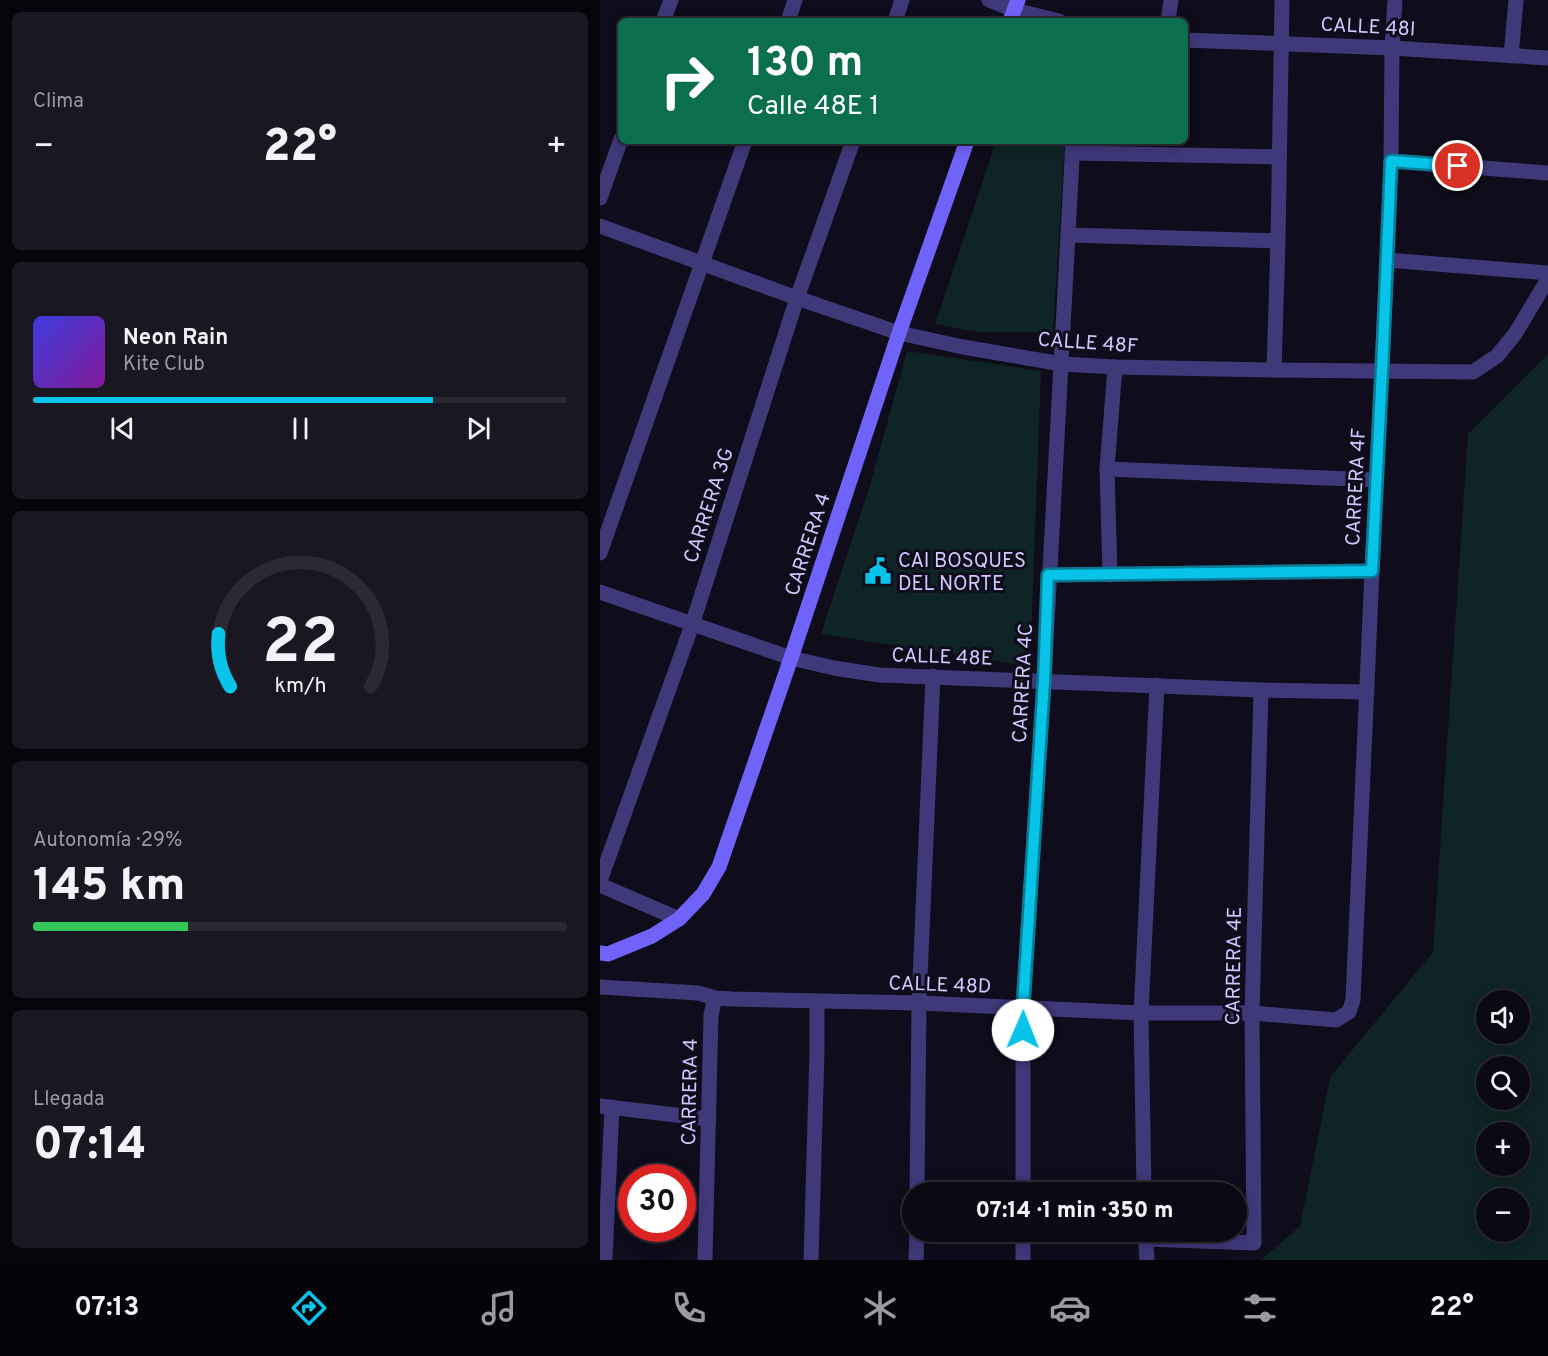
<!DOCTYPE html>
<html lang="es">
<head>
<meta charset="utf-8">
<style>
	:root { --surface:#0b0914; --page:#191722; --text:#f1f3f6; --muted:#9a9aa0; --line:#2b2a34; --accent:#08c4e9 }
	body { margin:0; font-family:Overpass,sans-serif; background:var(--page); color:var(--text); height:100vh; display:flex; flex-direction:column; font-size:22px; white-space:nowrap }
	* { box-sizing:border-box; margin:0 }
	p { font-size:20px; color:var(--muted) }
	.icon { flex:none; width:33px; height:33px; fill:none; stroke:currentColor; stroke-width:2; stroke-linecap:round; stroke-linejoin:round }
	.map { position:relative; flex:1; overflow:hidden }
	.sheet { display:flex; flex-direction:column; gap:12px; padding:12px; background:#06050b; width:600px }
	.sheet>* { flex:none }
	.banner { position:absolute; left:18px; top:18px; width:570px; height:126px; border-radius:9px; box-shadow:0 3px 15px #0003,0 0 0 2px var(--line); background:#0b6e4f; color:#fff; overflow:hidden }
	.fabs { position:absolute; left:876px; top:990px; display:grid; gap:12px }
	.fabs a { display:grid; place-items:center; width:54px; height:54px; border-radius:50%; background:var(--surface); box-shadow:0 3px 15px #0003,0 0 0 2px var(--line); font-size:30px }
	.speed { position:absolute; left:18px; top:1164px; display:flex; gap:12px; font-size:30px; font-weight:700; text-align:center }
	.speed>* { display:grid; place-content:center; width:78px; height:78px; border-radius:50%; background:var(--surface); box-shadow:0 3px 15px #0003,0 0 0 2px var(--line); line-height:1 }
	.speed .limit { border:9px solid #d22; background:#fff; color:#111 }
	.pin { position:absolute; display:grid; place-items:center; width:51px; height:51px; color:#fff; margin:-26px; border:3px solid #fff; border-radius:50%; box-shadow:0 2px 6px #0007 }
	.me { position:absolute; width:66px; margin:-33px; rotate:1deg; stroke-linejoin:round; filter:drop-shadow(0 0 4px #0008) }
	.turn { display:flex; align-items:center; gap:21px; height:126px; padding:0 30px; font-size:27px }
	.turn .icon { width:78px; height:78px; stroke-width:2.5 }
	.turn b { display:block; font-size:42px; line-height:51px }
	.big { font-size:45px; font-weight:800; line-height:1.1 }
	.sheet .card { flex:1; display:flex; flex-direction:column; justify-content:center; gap:9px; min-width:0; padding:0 21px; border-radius:9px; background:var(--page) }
	.sheet .dial { align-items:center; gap:0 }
	.dial svg { height:156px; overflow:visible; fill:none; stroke:var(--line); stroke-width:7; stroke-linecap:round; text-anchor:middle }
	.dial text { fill:var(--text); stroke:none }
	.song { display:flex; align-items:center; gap:18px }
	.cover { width:72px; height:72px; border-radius:9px; background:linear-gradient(135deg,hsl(240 70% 55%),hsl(290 70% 35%)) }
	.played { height:6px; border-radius:3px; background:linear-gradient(90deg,var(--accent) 75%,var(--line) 75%) }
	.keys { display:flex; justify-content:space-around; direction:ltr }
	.heat { display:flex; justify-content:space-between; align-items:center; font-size:33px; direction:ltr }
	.charge { height:9px; border-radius:4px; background:linear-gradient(90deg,#34c759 29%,var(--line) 0) }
	.trip { position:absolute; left:302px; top:1182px; width:345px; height:60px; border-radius:30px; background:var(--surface); box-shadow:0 3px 15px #0003,0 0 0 2px var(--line); font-weight:800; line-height:60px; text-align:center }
	.dock { display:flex; height:96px; justify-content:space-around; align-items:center; background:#040408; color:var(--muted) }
	.dock .icon { width:42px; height:42px }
	.dock .active { color:var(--accent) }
	.dock b { font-size:27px; color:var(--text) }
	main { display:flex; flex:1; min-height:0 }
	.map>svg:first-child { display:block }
	.green { fill:#0f2425; fill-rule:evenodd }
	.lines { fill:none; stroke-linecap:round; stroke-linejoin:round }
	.minor { stroke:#3f3879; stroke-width:15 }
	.tertiary { stroke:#3f3879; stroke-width:15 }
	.secondary { stroke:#7063f9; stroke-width:15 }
	.route-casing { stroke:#057f97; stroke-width:15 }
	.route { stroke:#08c4e9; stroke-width:10 }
	.labels { text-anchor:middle; stroke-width:6; stroke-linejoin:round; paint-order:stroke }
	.street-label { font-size:20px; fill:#d1c8fd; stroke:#0f0c1b }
	.poi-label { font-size:20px; fill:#d1c8fd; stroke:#0f0c1b; text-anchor:start }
</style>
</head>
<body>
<main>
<section class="sheet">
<div class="card"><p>Clima</p>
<div class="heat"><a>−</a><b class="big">22°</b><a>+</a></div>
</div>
<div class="card">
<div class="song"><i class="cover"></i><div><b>Neon Rain</b><p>Kite Club</p></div></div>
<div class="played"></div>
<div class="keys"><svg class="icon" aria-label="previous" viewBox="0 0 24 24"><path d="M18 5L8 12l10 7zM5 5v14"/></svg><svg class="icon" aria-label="pause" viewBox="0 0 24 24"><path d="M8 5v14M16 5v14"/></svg><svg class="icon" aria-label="next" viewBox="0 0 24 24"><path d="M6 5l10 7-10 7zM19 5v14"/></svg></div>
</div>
<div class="card dial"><svg viewBox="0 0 100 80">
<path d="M14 69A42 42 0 1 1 86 69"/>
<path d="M14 69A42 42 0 0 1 8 42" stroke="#08c4e9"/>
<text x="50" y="56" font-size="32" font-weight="700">22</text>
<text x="50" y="72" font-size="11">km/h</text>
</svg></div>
<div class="card"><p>Autonomía · 29%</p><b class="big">145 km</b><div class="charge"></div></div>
<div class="card"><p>Llegada</p><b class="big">07:14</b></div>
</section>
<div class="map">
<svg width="948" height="1260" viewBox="0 0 948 1260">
	<rect width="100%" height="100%" fill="#0f0c1b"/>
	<g class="green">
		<path d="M396,141h69l-12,191h-74l-44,-8z"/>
		<path d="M307,351l134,20 -11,295 -209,-32 49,-149z"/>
		<path d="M948,354v906h-287l39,-34 30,-149 103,-125 35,-518zM920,1000v34h-34v-34zM920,1066v34h-34v-34zM886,1132h34v34h-34zM886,1198h34v34h-34z"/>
	</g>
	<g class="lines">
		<g class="minor">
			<path d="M389,0l25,10"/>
			<path d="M63,21l8,-21"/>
			<path d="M188,21l7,-21"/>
			<path d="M295,21l7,-21"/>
			<path d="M568,21l3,-21"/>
			<path d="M911,56l5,-56"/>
			<path d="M472,153l207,4"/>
			<path d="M791,161l157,12"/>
			<path d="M0,198l21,-59"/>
			<path d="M0,226l197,72 102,35 64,14 99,17 53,3 159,3 199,2 24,-16 18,-22 33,-55"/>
			<path d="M468,235l210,6"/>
			<path d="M787,260l161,13"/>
			<path d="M674,370l4,-129 4,-241"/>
			<path d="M507,469l269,11"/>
			<path d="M0,553l145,-412"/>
			<path d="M448,575l324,-4"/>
			<path d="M510,575l-3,-106 8,-102"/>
			<path d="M0,592l191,66 43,10 45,7 382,15 106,2"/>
			<path d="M0,881l92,-256 105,-327 56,-157"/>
			<path d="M0,885l79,34"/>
			<path d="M0,987l98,6 17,5 17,1 187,4 222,10h111l84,7 13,-8 4,-12 19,-429 15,-311 4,-99 1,-113 3,-48"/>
			<path d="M0,1106l109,13"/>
			<path d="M317,1192l2,-189 14,-327"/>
			<path d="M423,1192v-185l21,-326 29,-540"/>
			<path d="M544,1192l-3,-179 16,-328"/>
			<path d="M545,1232l2,28"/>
			<path d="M545,1239l109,4 -2,-230 9,-323"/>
			<path d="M5,1260l7,-153"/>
			<path d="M105,1260l6,-245 4,-17"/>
			<path d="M211,1260l6,-209v-49"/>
			<path d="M316,1260l1,-28"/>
			<path d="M423,1260v-28"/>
		</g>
		<g class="tertiary">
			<path d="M414,10l45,11"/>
			<path d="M585,40l207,8 156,10"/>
		</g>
		<g class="secondary">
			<path d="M410,21l8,-21"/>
			<path d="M0,953l8,1 44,-18 27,-17 24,-25 16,-27 72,-209 108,-325 68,-192"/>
		</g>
	</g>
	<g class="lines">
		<defs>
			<path id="route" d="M423,1030v-23l21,-326 4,-106 324,-4 11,-222 8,-188 67,5"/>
		</defs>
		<use href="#route" class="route-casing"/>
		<use href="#route" class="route"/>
	</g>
	<defs>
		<symbol id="civic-bare" viewBox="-9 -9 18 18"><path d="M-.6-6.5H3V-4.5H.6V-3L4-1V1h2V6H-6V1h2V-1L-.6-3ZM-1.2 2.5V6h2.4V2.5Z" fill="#08c4e9" stroke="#0f0c1b" stroke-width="2.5" paint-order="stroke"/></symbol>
	</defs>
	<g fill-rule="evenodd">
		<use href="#civic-bare" x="259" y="552" width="38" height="38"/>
	</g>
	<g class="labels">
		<g class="street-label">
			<text transform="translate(768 26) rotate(3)" y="7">CALLE 48I</text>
			<text transform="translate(488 342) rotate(4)" y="7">CALLE 48F</text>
			<text transform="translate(755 487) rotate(-87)" y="7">CARRERA 4F</text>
			<text transform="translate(108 505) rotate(-72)" y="7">CARRERA 3G</text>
			<text transform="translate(207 544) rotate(-72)" y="7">CARRERA 4</text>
			<text transform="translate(342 656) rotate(2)" y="7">CALLE 48E</text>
			<text transform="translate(422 683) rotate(-87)" y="7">CARRERA 4C</text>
			<text transform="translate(633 966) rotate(-89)" y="7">CARRERA 4E</text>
			<text transform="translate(340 984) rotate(2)" y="7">CALLE 48D</text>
			<text transform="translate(89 1092) rotate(-89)" y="7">CARRERA 4</text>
		</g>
		<g class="poi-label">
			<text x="298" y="567">CAI BOSQUES<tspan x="298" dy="23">DEL NORTE</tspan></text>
		</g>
	</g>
</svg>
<div class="fabs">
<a><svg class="icon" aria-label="sound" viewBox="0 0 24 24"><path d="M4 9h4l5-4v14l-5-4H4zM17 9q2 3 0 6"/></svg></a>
<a><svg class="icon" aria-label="search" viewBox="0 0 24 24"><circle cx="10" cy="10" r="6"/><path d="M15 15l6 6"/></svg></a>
<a>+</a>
<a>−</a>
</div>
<div class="speed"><div class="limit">30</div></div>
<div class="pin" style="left:858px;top:166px;background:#d93025"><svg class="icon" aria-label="arrive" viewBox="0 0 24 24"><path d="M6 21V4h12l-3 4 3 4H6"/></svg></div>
<svg class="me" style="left:423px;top:1030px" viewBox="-20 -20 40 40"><circle r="19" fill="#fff"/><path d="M0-13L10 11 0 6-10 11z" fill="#08c4e9"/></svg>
<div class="trip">07:14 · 1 min · 350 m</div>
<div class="banner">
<div class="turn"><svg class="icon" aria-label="right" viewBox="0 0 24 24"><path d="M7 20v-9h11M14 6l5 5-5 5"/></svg><div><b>130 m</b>Calle 48E 1</div></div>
</div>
</div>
</main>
<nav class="dock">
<b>07:13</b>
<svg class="icon active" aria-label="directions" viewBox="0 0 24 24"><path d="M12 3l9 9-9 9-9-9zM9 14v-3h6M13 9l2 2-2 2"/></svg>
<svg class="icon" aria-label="music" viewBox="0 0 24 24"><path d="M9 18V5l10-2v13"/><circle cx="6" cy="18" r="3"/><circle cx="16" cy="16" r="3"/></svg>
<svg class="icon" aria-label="phone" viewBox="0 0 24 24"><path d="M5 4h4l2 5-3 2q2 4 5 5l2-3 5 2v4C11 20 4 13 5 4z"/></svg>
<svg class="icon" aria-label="climate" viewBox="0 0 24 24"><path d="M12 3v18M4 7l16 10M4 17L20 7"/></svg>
<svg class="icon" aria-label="car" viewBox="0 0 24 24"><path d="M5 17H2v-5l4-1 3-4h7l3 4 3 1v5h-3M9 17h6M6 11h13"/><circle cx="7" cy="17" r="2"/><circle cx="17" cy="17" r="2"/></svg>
<svg class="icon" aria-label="filters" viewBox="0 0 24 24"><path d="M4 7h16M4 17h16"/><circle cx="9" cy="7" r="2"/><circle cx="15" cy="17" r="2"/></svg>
<b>22°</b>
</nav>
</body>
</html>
